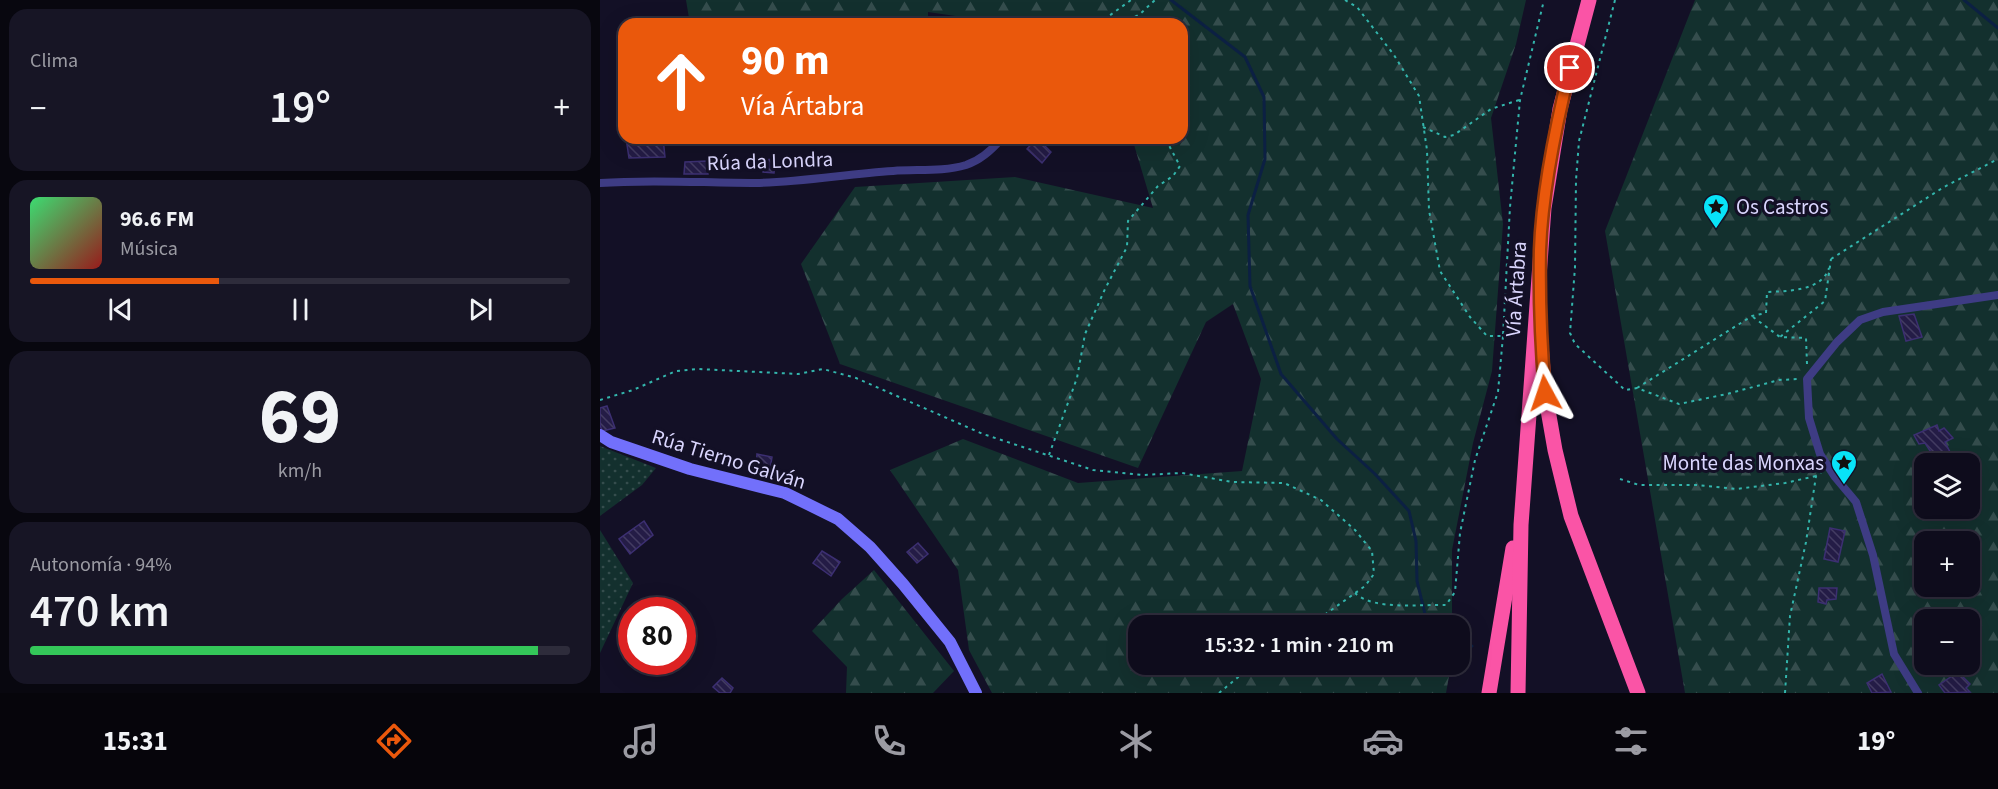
<!DOCTYPE html>
<html lang="es">
<head>
<meta charset="utf-8">
<style>
	:root { --surface:#0e0c1c; --page:#171525; --text:#f1f3f6; --muted:#9b9ba3; --line:#2e2c3b; --accent:#ea580c }
	body { margin:0; font-family:"Source Sans 3",sans-serif; background:var(--page); color:var(--text); height:100vh; display:flex; flex-direction:column; font-size:22px; white-space:nowrap }
	* { box-sizing:border-box; margin:0 }
	p { font-size:20px; color:var(--muted) }
	.icon { flex:none; width:33px; height:33px; fill:none; stroke:currentColor; stroke-width:2; stroke-linecap:round; stroke-linejoin:round }
	.map { position:relative; flex:1; overflow:hidden }
	.details { display:flex; flex-direction:column; gap:9px; padding:9px; background:#08070f; width:600px }
	.details>* { flex:none }
	.guide { position:absolute; left:18px; top:18px; width:570px; height:126px; border-radius:18px; box-shadow:0 6px 24px #0002,0 0 0 2px var(--line); background:#ea580c; color:#fff; overflow:hidden }
	.buttons { position:absolute; left:1314px; top:453px; display:grid; gap:12px }
	.buttons a { display:grid; place-items:center; width:66px; height:66px; border-radius:12px; background:var(--surface); box-shadow:0 6px 24px #0002,0 0 0 2px var(--line); font-size:30px }
	.speed { position:absolute; left:18px; top:597px; display:flex; gap:12px; font-size:30px; font-weight:700; text-align:center }
	.speed>* { display:grid; place-content:center; width:78px; height:78px; border-radius:50%; background:var(--surface); box-shadow:0 6px 24px #0002,0 0 0 2px var(--line); line-height:1 }
	.speed .limit { border:9px solid #d22; background:#fff; color:#111 }
	.pin { position:absolute; display:grid; place-items:center; width:51px; height:51px; color:#fff; margin:-26px; border:3px solid #fff; border-radius:50%; box-shadow:0 2px 6px #0007 }
	.me { position:absolute; width:66px; margin:-33px; rotate:355deg; stroke-linejoin:round; filter:drop-shadow(0 0 4px #0008) }
	.turn { display:flex; align-items:center; gap:21px; height:126px; padding:0 24px; font-size:27px }
	.turn .icon { width:78px; height:78px; stroke-width:2.5 }
	.turn b { display:block; font-size:42px; line-height:51px }
	.big { font-size:45px; font-weight:600; line-height:1.1 }
	.details .card { flex:1; display:flex; flex-direction:column; justify-content:center; gap:9px; min-width:0; padding:0 21px; border-radius:18px; background:var(--page) }
	.details .dial { align-items:center; gap:0 }
	.dial b { font-size:78px; line-height:1 }
	.song { display:flex; align-items:center; gap:18px }
	.cover { width:72px; height:72px; border-radius:9px; background:linear-gradient(135deg,hsl(140 70% 55%),hsl(0 70% 35%)) }
	.played { height:6px; border-radius:3px; background:linear-gradient(90deg,var(--accent) 35%,var(--line) 35%) }
	.keys { display:flex; justify-content:space-around; direction:ltr }
	.heat { display:flex; justify-content:space-between; align-items:center; font-size:33px; direction:ltr }
	.charge { height:9px; border-radius:4px; background:linear-gradient(90deg,#34c759 94%,var(--line) 0) }
	.trip { position:absolute; left:528px; top:615px; width:342px; height:60px; border-radius:18px; background:var(--surface); box-shadow:0 6px 24px #0002,0 0 0 2px var(--line); font-weight:600; line-height:60px; text-align:center }
	.dock { display:flex; height:96px; justify-content:space-around; align-items:center; background:#06050b; color:var(--muted) }
	.dock .icon { width:42px; height:42px }
	.dock .selected { color:var(--accent) }
	.dock b { font-size:27px; color:var(--text) }
	main { display:flex; flex:1; min-height:0 }
	.map>svg:first-child { display:block }
	.grass { fill:url(#grass-dots) }
	.forest { fill:url(#forest-firs); fill-rule:evenodd }
	.lines { fill:none; stroke-linecap:round; stroke-linejoin:round }
	.stream { stroke:#0c2043; stroke-width:3 }
	.building { fill:url(#building-back-hatch); stroke:#3c2f72; stroke-width:1.5 }
	.path { stroke:#33b5ac; stroke-width:2; stroke-dasharray:3 4.5; stroke-linecap:butt }
	.street { stroke:#3e3c84; stroke-width:8 }
	.secondary { stroke:#7270fb; stroke-width:12 }
	.highway { stroke:#fa54a6; stroke-width:15 }
	.route-casing { stroke:#983908; stroke-width:15 }
	.route { stroke:#ea580c; stroke-width:10 }
	.labels { text-anchor:middle; stroke-width:6; stroke-linejoin:round; paint-order:stroke }
	.street-label { font-size:21px; fill:#dad6fe; stroke:#131026 }
	.poi-label { font-size:21px; fill:#dad6fe; stroke:#131026; text-anchor:start }
</style>
</head>
<body>
<main>
<section class="details">
<div class="card"><p>Clima</p>
<div class="heat"><a>−</a><b class="big">19°</b><a>+</a></div>
</div>
<div class="card">
<div class="song"><i class="cover"></i><div><b>96.6 FM</b><p>Música</p></div></div>
<div class="played"></div>
<div class="keys"><svg class="icon" aria-label="previous" viewBox="0 0 24 24"><path d="M18 5L8 12l10 7zM5 5v14"/></svg><svg class="icon" aria-label="pause" viewBox="0 0 24 24"><path d="M8 5v14M16 5v14"/></svg><svg class="icon" aria-label="next" viewBox="0 0 24 24"><path d="M6 5l10 7-10 7zM19 5v14"/></svg></div>
</div>
<div class="card dial"><b>69</b><p>km/h</p></div>
<div class="card"><p>Autonomía · 94%</p><b class="big">470 km</b><div class="charge"></div></div>
</section>
<div class="map">
<svg width="1398" height="693" viewBox="0 0 1398 693">
	<defs>
		<pattern id="grass-dots" width="8" height="8" patternUnits="userSpaceOnUse" patternTransform="scale(1.5)"><rect width="8" height="8" fill="#13302e"/><path d="M2 2h.1M6 6h.1" fill="none" stroke="#354d4d" stroke-width="1.8" stroke-linecap="round"/></pattern>
		<pattern id="forest-firs" width="22" height="20" patternUnits="userSpaceOnUse" patternTransform="scale(1.5)"><rect width="22" height="20" fill="#13302e"/><path d="M5 1l3.5 6h-7zM16 11l3.5 6h-7z" fill="#354d4d"/></pattern>
		<pattern id="building-back-hatch" width="6" height="6" patternUnits="userSpaceOnUse" patternTransform="scale(1.5)"><rect width="6" height="6" fill="#241c46"/><path d="M-1 5l2 2M0 0l6 6M5-1l2 2" fill="none" stroke="#433c62"/></pattern>
	</defs>
	<rect width="100%" height="100%" fill="#131026"/>
	<g class="grass">
		<path d="M0,446l56,22 -14,17 -42,31z"/>
		<path d="M0,530l33,53 -33,70z"/>
	</g>
	<g class="forest">
		<path d="M86,0h840l-10,44 -25,74 12,106 -11,147 -19,72 -21,107v75l-314,1v38l313,1 -5,28h-454l-23,-43 -11,-80 -68,-100 73,-31 115,44 164,-12 19,-92 -28,-75 -27,18 -68,146 -298,-104 -39,-100 54,-77 160,-10 138,31 -21,-70h50v-114h-171l-83,-12v12h-238z"/>
		<path d="M1095,0h303v693h-313l-80,-462zM1324,464h46v44h-46zM1324,542h46v44h-46zM1324,620h46v44h-46z"/>
		<path d="M274,570l80,101 -21,22h-87l1,-26 -35,-36 30,-32z"/>
	</g>
	<g class="lines">
		<g class="stream">
			<path d="M571,0l74,57 19,40 1,62 -17,56 2,71 31,88 56,65 38,35 34,37 7,30 1,40 8,33 11,12"/>
			<path d="M1364,0l34,28"/>
			<path d="M860,640l12,6"/>
		</g>
	</g>
	<g class="building">
		<path d="M26,138h37l2,19 -36,1z"/>
		<path d="M437,138l14,14 -9,11 -15,-14z"/>
		<path d="M175,159l-1,14 -11,-1v-12z"/>
		<path d="M107,161l1,13h-24l1,-12z"/>
		<path d="M1314,314l8,23 -16,4 -7,-25z"/>
		<path d="M7,406l8,22 -13,3 -2,-6v-17z"/>
		<path d="M1337,425l2,6 5,-3 9,10 -8,4 11,22h-14l-2,-5 -4,1 -11,-17 -6,1 -5,-9z"/>
		<path d="M157,454l15,3 -2,12 -14,-1z"/>
		<path d="M44,521l9,14 -23,19 -11,-15z"/>
		<path d="M1230,528l15,3 -7,31 -14,-3z"/>
		<path d="M318,543l10,11 -11,9 -10,-11z"/>
		<path d="M222,551l18,11 -9,14 -18,-13z"/>
		<path d="M1219,588h18l-1,11 -9,1 -1,4 -8,-2z"/>
		<path d="M1358,672l12,12 -4,4 4,4 -25,1 -6,-8z"/>
		<path d="M1282,674l9,18 -19,1 -5,-10z"/>
		<path d="M122,678l11,10 -3,5h-10l-7,-6z"/>
	</g>
	<g class="lines">
		<g class="path">
			<path d="M745,0l12,7 37,48 25,41 8,54 2,60 11,61 30,46 17,19h16l7,-129 10,-107 24,-100"/>
			<path d="M1015,0l-36,141 -3,39 -1,87 -5,66 5,11 50,46 12,-2 42,16 48,-10 52,-14 20,-1"/>
			<path d="M498,24l33,-24"/>
			<path d="M522,24l18,-10 15,-14"/>
			<path d="M823,127l22,10 9,-2 37,-26 28,-9"/>
			<path d="M1231,259l113,-72 54,-28"/>
			<path d="M1153,317l27,20"/>
			<path d="M1207,364l-1,-26 -26,-1 45,-36 6,-42"/>
			<path d="M1037,388l115,-72 14,-3 1,-21c21,-1 55,-1 62,-24"/>
			<path d="M0,400l33,-10 43,-19 22,-2 100,5 25,-5 33,9 127,56 110,36 50,5 39,-2 50,9 52,1 37,17 34,30 17,21 2,23 -9,12 -56,40"/>
			<path d="M449,455l28,-77 8,-44 20,-45 22,-42 1,-26 30,-35 15,-10 7,-10 -15,-28"/>
			<path d="M1020,479l19,6h57l40,4 49,-6 31,-7"/>
			<path d="M755,593c19,18 67,11 91,12l9,-13 5,-59 15,-73 23,-68 5,-56"/>
			<path d="M619,693l35,-29"/>
			<path d="M1185,693l5,-77 16,-74 10,-66 5,-3"/>
		</g>
		<g class="street">
			<path d="M0,183c52,-4 104,0 156,0 46,-1 91,-9 137,-12 24,-2 49,1 73,-6 15,-5 26,-15 36,-27"/>
			<path d="M1318,693l-24,-39 -21,-99 -17,-53 -21,-25 -15,-23 -11,-36 -2,-39 30,-37 23,-22 23,-8 115,-17"/>
		</g>
		<path class="secondary" d="M0,435l11,7 79,27 95,24 53,26 32,28 33,37 47,58 26,51"/>
		<g class="highway">
			<path d="M941,345l4,48 10,57 16,66 67,177"/>
			<path d="M889,693l24,-145"/>
			<path d="M918,693l3,-168 23,-317 16,-99 29,-109"/>
		</g>
	</g>
	<g class="lines">
		<defs>
			<path id="route" d="M945,393c-4,-48 -6,-95 -5,-143 2,-59 16,-125 30,-182"/>
		</defs>
		<use href="#route" class="route-casing"/>
		<use href="#route" class="route"/>
	</g>
	<defs>
		<symbol id="sight-pin" viewBox="-11 -11 22 30"><path d="M0 17L-7.5 6A9.5 9.5 0 1 1 7.5 6Z" fill="#08e3f8" stroke="#131026"/><path d="M0-6L1.8-2.2L6-1.7L2.9 1.2L3.7 5.4L0 3.3L-3.7 5.4L-2.9 1.2L-6-1.7L-1.8-2.2Z" fill="#111"/></symbol>
	</defs>
	<g fill-rule="evenodd">
		<use href="#sight-pin" x="1101" y="192" width="30" height="40"/>
		<use href="#sight-pin" x="1229" y="448" width="30" height="40"/>
	</g>
	<g class="labels">
		<g class="street-label">
			<text transform="translate(170 161) rotate(-2)" y="7">Rúa da Londra</text>
			<text transform="translate(916 289) rotate(-86)" y="7">Vía Ártabra</text>
			<text transform="translate(129 459) rotate(17)" y="7">Rúa Tierno Galván</text>
		</g>
		<g class="poi-label">
			<text x="1136" y="214">Os Castros</text>
			<text x="1224" y="470" text-anchor="end">Monte das Monxas</text>
		</g>
	</g>
</svg>
<div class="buttons">
<a><svg class="icon" aria-label="layers" viewBox="0 0 24 24"><path d="M12 4l9 5-9 5-9-5zM3 14l9 5 9-5"/></svg></a>
<a>+</a>
<a>−</a>
</div>
<div class="speed"><div class="limit">80</div></div>
<div class="pin" style="left:970px;top:68px;background:#d93025"><svg class="icon" aria-label="arrive" viewBox="0 0 24 24"><path d="M6 21V4h12l-3 4 3 4H6"/></svg></div>
<svg class="me" style="left:945px;top:393px" viewBox="-20 -20 40 40"><path d="M0-17L14 15 0 8-14 15z" fill="#ea580c" stroke="#fff" stroke-width="4"/></svg>
<div class="trip">15:32 · 1 min · 210 m</div>
<div class="guide">
<div class="turn"><svg class="icon" aria-label="ahead" viewBox="0 0 24 24"><path d="M12 20V5M6 11l6-6 6 6"/></svg><div><b>90 m</b>Vía Ártabra</div></div>
</div>
</div>
</main>
<nav class="dock">
<b>15:31</b>
<svg class="icon selected" aria-label="directions" viewBox="0 0 24 24"><path d="M12 3l9 9-9 9-9-9zM9 14v-3h6M13 9l2 2-2 2"/></svg>
<svg class="icon" aria-label="music" viewBox="0 0 24 24"><path d="M9 18V5l10-2v13"/><circle cx="6" cy="18" r="3"/><circle cx="16" cy="16" r="3"/></svg>
<svg class="icon" aria-label="phone" viewBox="0 0 24 24"><path d="M5 4h4l2 5-3 2q2 4 5 5l2-3 5 2v4C11 20 4 13 5 4z"/></svg>
<svg class="icon" aria-label="climate" viewBox="0 0 24 24"><path d="M12 3v18M4 7l16 10M4 17L20 7"/></svg>
<svg class="icon" aria-label="car" viewBox="0 0 24 24"><path d="M5 17H2v-5l4-1 3-4h7l3 4 3 1v5h-3M9 17h6M6 11h13"/><circle cx="7" cy="17" r="2"/><circle cx="17" cy="17" r="2"/></svg>
<svg class="icon" aria-label="filters" viewBox="0 0 24 24"><path d="M4 7h16M4 17h16"/><circle cx="9" cy="7" r="2"/><circle cx="15" cy="17" r="2"/></svg>
<b>19°</b>
</nav>
</body>
</html>
